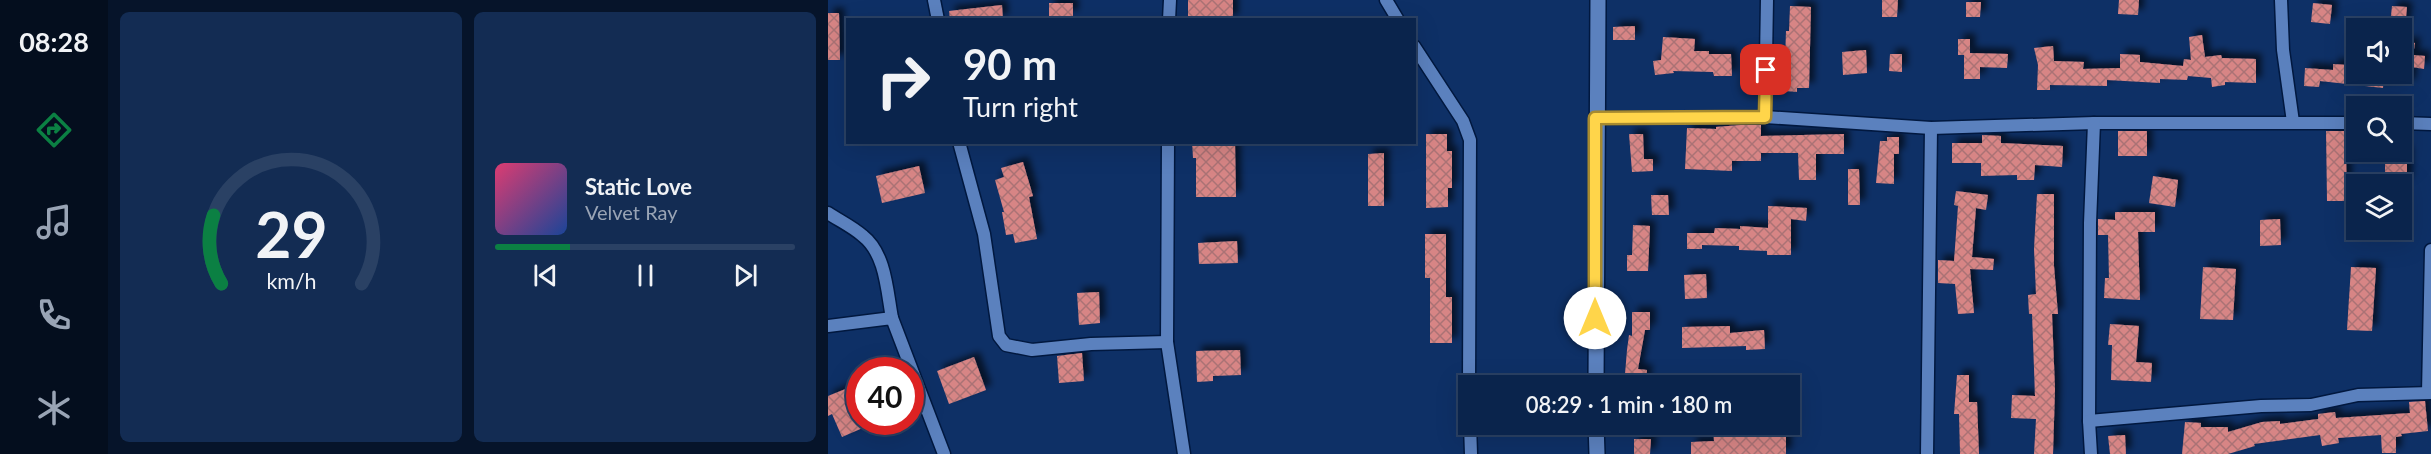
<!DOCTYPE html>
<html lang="en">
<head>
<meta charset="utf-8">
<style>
	:root { --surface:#0a244c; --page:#132c53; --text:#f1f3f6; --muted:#99a4b5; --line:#2a4164; --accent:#0b8043 }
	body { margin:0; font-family:Lato,sans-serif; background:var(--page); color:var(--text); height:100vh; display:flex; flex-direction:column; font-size:22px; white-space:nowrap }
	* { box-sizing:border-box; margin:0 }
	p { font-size:20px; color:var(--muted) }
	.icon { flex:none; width:33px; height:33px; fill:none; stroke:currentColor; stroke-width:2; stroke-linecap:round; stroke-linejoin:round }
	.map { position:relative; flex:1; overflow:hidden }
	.details { display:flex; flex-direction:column; gap:12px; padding:12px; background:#06142a; width:720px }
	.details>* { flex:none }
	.banner { position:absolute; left:18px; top:18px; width:570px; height:126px; border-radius:0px; box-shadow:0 6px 24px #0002,0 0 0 2px var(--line); background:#0a244c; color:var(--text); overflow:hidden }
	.buttons { position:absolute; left:1518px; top:18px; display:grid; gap:12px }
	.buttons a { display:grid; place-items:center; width:66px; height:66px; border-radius:0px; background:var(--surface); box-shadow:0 6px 24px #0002,0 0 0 2px var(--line); font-size:30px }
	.speed { position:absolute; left:18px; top:357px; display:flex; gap:12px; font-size:30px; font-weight:700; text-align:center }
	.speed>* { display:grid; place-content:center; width:78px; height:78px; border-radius:50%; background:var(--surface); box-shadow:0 6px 24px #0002,0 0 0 2px var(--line); line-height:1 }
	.speed .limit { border:9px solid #d22; background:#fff; color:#111 }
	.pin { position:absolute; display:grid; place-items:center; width:51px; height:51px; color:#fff; margin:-26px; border-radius:12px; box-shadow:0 3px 9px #0006 }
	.me { position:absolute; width:66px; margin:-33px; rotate:0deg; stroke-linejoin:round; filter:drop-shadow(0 0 4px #0008) }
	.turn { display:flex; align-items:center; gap:21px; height:126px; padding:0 18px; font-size:27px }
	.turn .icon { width:78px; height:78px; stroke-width:2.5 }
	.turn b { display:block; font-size:42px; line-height:51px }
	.details .card { flex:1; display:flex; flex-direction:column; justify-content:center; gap:9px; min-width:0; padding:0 21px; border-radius:9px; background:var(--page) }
	.details .dial { align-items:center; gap:0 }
	.dial svg { height:156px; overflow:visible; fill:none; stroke:var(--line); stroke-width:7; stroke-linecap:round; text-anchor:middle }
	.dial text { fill:var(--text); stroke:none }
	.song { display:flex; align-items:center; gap:18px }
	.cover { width:72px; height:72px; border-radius:9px; background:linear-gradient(135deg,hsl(340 70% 55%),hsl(220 70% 35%)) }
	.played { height:6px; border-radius:3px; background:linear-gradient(90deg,var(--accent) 25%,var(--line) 25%) }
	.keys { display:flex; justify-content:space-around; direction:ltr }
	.details .tiles { flex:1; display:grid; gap:12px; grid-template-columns:repeat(2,1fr) }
	.trip { position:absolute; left:630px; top:375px; width:342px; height:60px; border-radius:0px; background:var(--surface); box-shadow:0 6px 24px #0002,0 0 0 2px var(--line); font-weight:600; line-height:60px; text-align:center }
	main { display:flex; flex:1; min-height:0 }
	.tab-bar { display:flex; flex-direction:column; width:108px; justify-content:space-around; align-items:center; background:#040e1e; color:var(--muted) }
	.tab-bar .icon { width:42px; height:42px }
	.tab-bar .on { color:var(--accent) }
	.tab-bar b { font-size:27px; color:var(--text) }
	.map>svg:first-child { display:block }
	.building { fill:url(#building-cross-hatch); filter:url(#shadow) }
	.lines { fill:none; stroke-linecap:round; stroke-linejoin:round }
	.minor-casing { stroke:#01183f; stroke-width:15 }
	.tertiary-casing { stroke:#01183f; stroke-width:18 }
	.minor { stroke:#5b81be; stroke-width:12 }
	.tertiary { stroke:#5b81be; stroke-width:15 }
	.route-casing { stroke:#a68a30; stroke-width:15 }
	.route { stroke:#ffd54a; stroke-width:10 }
</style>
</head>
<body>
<main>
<nav class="tab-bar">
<b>08:28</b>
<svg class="icon on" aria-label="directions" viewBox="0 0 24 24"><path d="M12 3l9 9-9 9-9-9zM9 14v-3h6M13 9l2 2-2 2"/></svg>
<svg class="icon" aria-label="music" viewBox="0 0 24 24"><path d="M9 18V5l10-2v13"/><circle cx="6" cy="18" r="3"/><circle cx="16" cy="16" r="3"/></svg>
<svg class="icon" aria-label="phone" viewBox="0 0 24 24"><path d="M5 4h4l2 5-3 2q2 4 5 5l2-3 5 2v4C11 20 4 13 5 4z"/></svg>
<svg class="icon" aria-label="climate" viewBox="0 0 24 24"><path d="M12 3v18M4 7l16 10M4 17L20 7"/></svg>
</nav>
<section class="details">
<div class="tiles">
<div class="card dial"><svg viewBox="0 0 100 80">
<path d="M14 69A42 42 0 1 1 86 69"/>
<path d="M14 69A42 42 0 0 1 10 34" stroke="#0b8043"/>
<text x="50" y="56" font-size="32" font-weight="700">29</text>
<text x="50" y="72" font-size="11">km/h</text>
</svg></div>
<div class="card">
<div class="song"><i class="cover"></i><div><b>Static Love</b><p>Velvet Ray</p></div></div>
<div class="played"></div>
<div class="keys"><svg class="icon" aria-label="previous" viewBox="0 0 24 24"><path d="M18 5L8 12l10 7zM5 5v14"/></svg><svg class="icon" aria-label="pause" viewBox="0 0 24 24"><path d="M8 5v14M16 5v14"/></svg><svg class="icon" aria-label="next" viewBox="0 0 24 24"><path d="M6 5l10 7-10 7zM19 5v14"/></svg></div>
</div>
</div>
</section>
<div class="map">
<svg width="1603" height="454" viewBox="0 0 1603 454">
	<defs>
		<pattern id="building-cross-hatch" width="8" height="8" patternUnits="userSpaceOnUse" patternTransform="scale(1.5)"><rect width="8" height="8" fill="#d78585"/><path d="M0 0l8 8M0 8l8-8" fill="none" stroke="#aa7274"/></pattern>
		<filter id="shadow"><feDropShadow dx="5.5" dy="-5.5" stdDeviation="3" flood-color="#0009"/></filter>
	</defs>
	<rect width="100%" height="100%" fill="#0e3066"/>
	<g class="building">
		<rect x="360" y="0" width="45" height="20"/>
		<path d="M1054,0h16l-1,17h-15z"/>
		<path d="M1291,0h20l-1,15 -20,-1z"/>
		<path d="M1138,2h15l-1,15h-14z"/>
		<rect x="221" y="3" width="24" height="13"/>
		<path d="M1485,3l19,2 -2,19 -19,-2z"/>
		<path d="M174,5l1,15h-53l-1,-9z"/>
		<path d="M962,6l21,1 -2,81h-12v4l-13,-1 2,-60h3z"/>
		<path d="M1564,6l15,1 -2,20 -15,-2z"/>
		<path d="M0,13h11l1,47h-12z"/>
		<path d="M807,26v14h-22v-13z"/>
		<path d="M1374,35l3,22 16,-2 1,3 34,1v24l-31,-1v3l-13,2 -1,-9 -23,-2 -1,4 -27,-1v4l-53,-3v6l-57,-1v5h-13l1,-25 -4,-17 19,-2 1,15 30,1 -1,7 37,-1v-14l20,1v7l43,4 1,-7 7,1 -2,-23z"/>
		<path d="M835,37l32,2 -1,12h15v3h22l1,22h-18l-1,-4 -40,-1 1,2 -19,2 -2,-14 8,-1z"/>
		<path d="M1130,39h12v14l38,1 -1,14 -27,-1v12h-16v-24h-6z"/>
		<path d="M1574,42l13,1 -2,12 12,1 -1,13 -12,-2 -2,18 -8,-1z"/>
		<path d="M1038,50l1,23 -24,2 -1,-23z"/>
		<path d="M1062,54h12v18l-13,-1z"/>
		<path d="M1505,64l15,1 -1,9h37l-1,14 -63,-7 -1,6 -15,-1 1,-18 28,2z"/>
		<path d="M913,125h20v11l83,-2v20h-28v26h-17l-1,-27h-37v8h-29v10l-47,-2 2,-41 29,1v-2z"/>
		<rect x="1290" y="131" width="29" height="25"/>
		<path d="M1498,131h30v22h-10l1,48h-20z"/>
		<path d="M598,134h21v17h5v37h-4v19l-22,1z"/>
		<path d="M801,134h14l1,25h9v12l-21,1z"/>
		<path d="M1154,135l19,1v7l62,3 -1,21 -27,-2 -1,15h-17v-5l-36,1v-13h-29v-20h30z"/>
		<path d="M1059,137h12v17h-5v30l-18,-1 4,-42h7z"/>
		<path d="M364,142h43l1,55h-40v-39h-3z"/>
		<path d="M1557,152h22v31l-22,1z"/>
		<path d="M556,153v53h-16v-52z"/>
		<path d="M195,162l10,34 -4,1 8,42 -22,4 -2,-9 -7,1 -4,-23h2l-9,-32 9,-3 -3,-9z"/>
		<path d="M91,166l6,27 -43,10 -6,-27z"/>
		<path d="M1020,169h11l1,36h-12z"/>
		<path d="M1325,176l25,4 -3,27 -26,-4z"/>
		<path d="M1128,191l32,4 -2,15 -10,-2 -4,49 22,2 -1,11 -23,-1 4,44 -16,1 -3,-30 -17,-1v-23l16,1 4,-55 -4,-1z"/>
		<path d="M1209,194h17v72l4,48h-6l3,75 -2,65h-19l2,-35 -25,-1 1,-23 23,1 -3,-82h-3l-1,-19 8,-1 -2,-45z"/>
		<path d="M823,195h17l1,20h-17z"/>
		<path d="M940,206l39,2 -1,13 -15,-2v36h-24v-4l-28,-1v-4l-37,-1v4h-15v-16h27l1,-5 25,1v-3l28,2z"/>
		<path d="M1287,212h40v20h-17l2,68 -36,-2 1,-20h4l-1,-43h-10v-16l17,1z"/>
		<path d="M1452,219l1,26 -21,1v-26z"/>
		<path d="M805,225l17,1 -2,45h-21v-16h5z"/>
		<path d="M597,234h21v63h6v46h-22v-65h-5z"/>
		<path d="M409,241l1,22 -39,1 -1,-21z"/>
		<path d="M1375,267l33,2 -3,51 -33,-1z"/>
		<path d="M1523,267l25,1 -4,63 -25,-1z"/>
		<path d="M878,274l1,24 -22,1 -1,-24z"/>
		<path d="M271,292l1,31 -21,2 -2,-32z"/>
		<path d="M804,312h18v18h-5l-7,39 9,1 -2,16h-21l3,-36 2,-15 3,1z"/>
		<path d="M1282,324l29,2 -3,36 16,1 -1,19 -40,-2 1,-35h-4z"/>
		<path d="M902,326v7l34,-3 1,19 -19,1v-4l-64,2v-21z"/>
		<path d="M412,350l1,25 -28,1v5l-16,1 -1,-31z"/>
		<path d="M254,353l2,28 -25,2 -2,-27z"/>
		<path d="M146,357l12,33 -37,14 -12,-33z"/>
		<path d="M1129,375h12v27h8l2,52h-19l-1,-40h-5z"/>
		<path d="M20,388l12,26v8h3l2,5 -23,10 -10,-23 -4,2v-20z"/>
		<path d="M1597,401l3,30 -27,3 1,2 -6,1v16h-14l-1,-18 -43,3 1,5 -17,3 -2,-11 -66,9 1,2 -27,8h-46l3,-32 16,1v4h27v5l34,-10 18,-1v3l38,-5v-5l17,-2 1,6 74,-5 -1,-11z"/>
		<path d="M885,424h18l1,11 54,-1v20h-95v-12l23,-1z"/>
		<path d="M1297,435l1,19h-16l-2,-18z"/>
		<path d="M806,439h17l-1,15h-16z"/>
	</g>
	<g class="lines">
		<defs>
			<g id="minor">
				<path d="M106,0l4,20"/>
				<path d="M558,0l12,20"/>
				<path d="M1453,0l2,50 10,72"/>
				<path d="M341,20l1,-20"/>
				<path d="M586,46l49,75 7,19 -1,246"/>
				<path d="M937,117l2,-117"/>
				<path d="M767,118l170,-1 166,11 163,-5h262"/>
				<path d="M1574,123l29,1"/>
				<path d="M131,142l25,92 15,102 7,9 26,5 59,-6 76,-2"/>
				<path d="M340,142l-1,200 17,112"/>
				<path d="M0,213c12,8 25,14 35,23 23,18 24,56 29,82"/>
				<path d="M0,326l64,-8 52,136"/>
				<path d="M1600,393l3,-143"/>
				<path d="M1261,421l1,-198 4,-100"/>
				<path d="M642,424l1,30"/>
				<path d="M1099,454l4,-326"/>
				<path d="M1263,454l-2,-33 172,-15 50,-1 47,-10 73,-2"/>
			</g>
			<g id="tertiary">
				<path d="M768,386l2,-386"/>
				<path d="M768,424l1,30"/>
			</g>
		</defs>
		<use href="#minor" class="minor-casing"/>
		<use href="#tertiary" class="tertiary-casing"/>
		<use href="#minor" class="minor"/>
		<use href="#tertiary" class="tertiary"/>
	</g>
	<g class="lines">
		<defs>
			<path id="route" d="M767,318v-200l170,-1 1,-47"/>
		</defs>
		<use href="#route" class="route-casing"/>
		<use href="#route" class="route"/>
	</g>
</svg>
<div class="buttons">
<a><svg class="icon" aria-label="sound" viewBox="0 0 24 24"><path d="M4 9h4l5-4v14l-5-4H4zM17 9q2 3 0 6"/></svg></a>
<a><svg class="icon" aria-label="search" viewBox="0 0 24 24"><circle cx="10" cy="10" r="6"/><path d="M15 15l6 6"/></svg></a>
<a><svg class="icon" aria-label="layers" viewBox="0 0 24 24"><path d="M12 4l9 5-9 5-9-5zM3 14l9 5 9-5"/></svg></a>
</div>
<div class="speed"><div class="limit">40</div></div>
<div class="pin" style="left:938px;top:70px;background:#d93025"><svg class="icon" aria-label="arrive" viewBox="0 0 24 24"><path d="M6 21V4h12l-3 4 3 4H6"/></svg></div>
<svg class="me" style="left:767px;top:318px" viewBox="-20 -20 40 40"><circle r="19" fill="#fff"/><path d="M0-13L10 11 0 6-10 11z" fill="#ffd54a"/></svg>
<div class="trip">08:29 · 1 min · 180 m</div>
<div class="banner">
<div class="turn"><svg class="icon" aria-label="right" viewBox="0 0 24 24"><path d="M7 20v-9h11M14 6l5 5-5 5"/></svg><div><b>90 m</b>Turn right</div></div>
</div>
</div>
</main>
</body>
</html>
